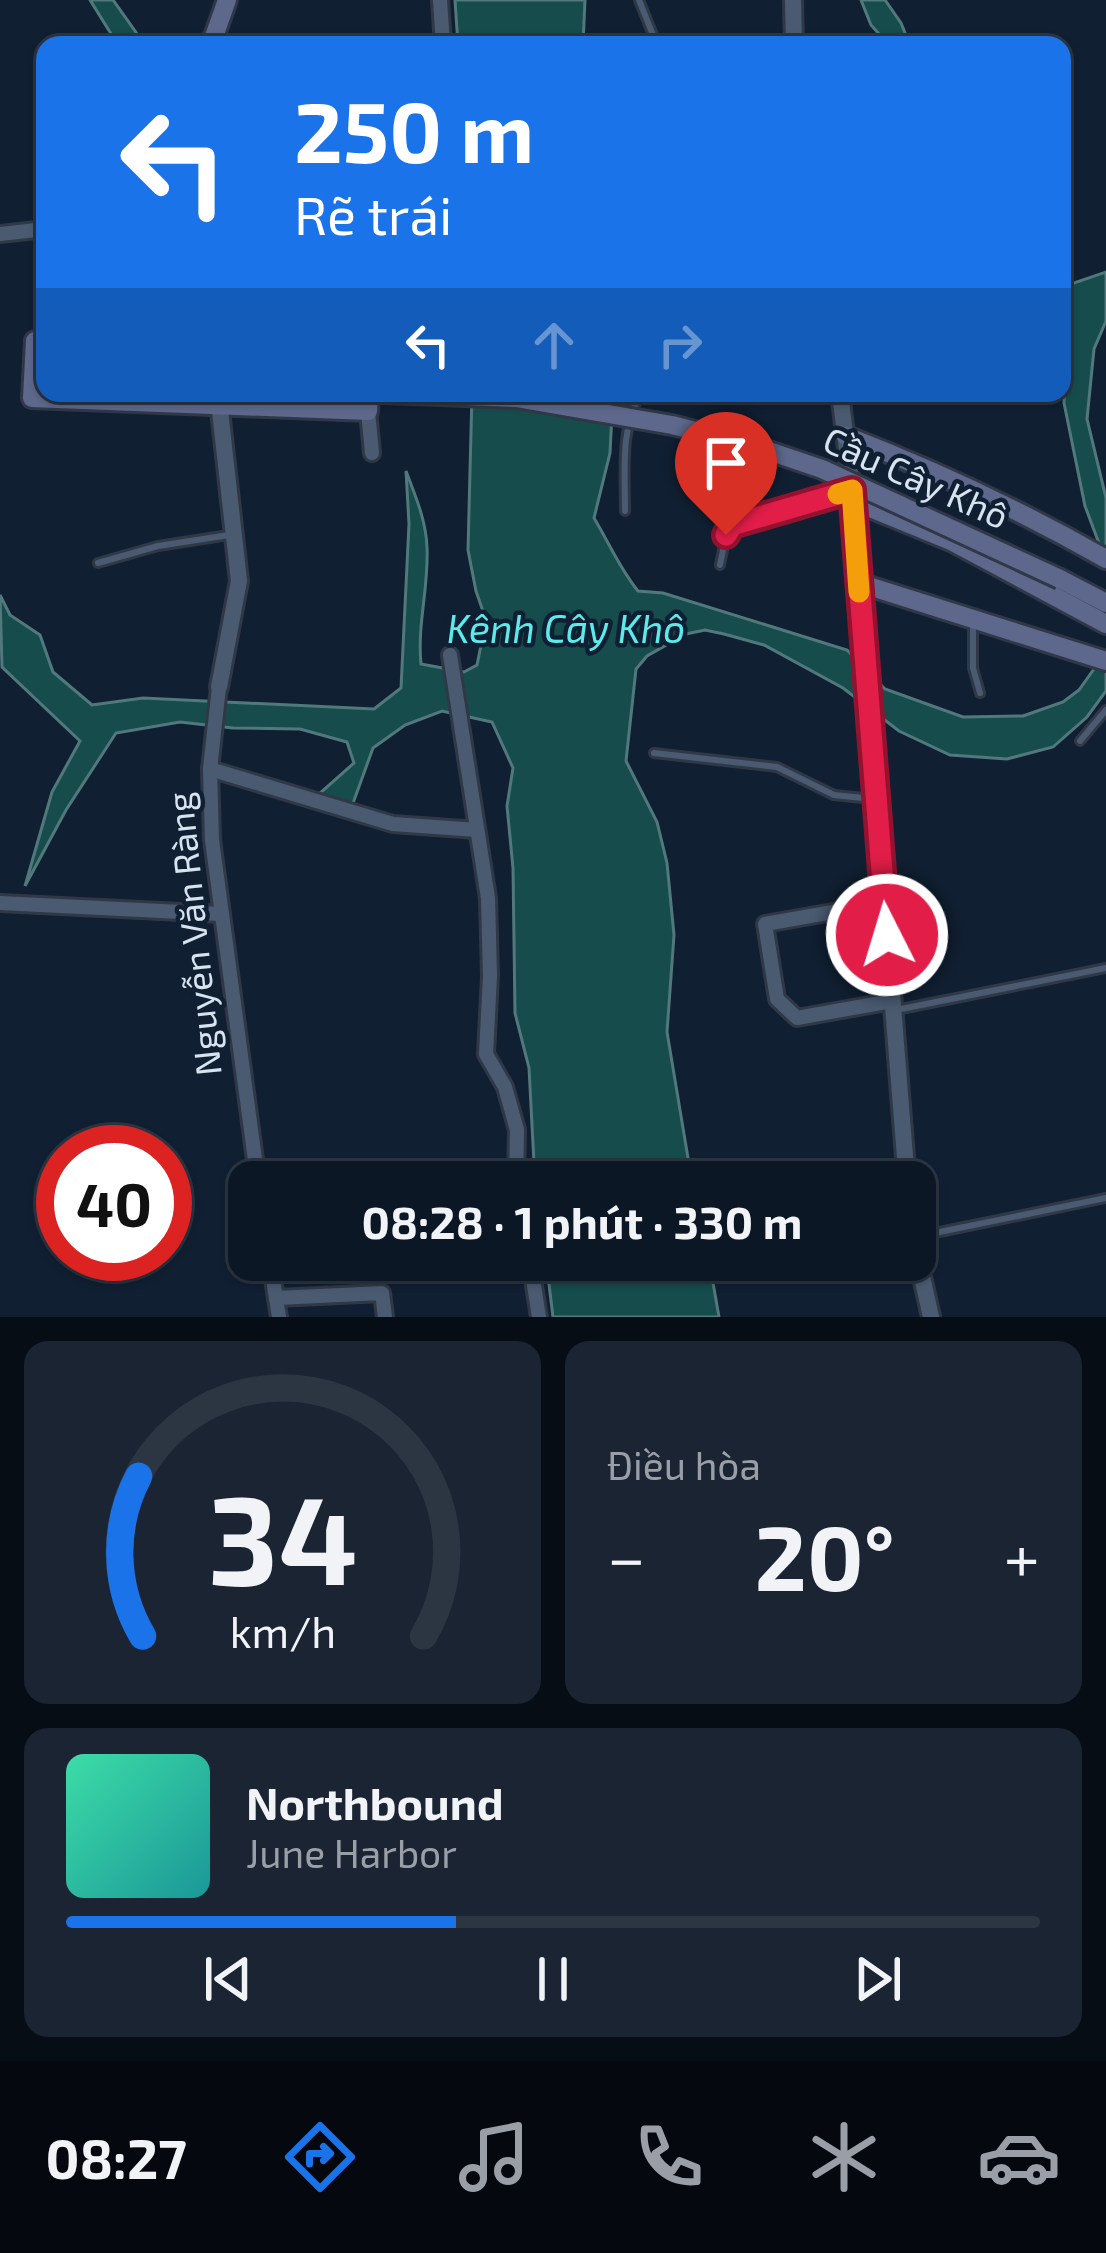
<!DOCTYPE html>
<html lang="vi">
<head>
<meta charset="utf-8">
<style>
	:root { --surface:#0c1726; --page:#1a2432; --text:#f1f3f6; --muted:#9a9fa7; --line:#2c3643; --accent:#1a73e8 }
	body { margin:0; font-family:"Exo 2",sans-serif; background:var(--page); color:var(--text); height:100vh; display:flex; flex-direction:column; font-size:45px; white-space:nowrap }
	* { box-sizing:border-box; margin:0 }
	p { font-size:39px; color:var(--muted) }
	.icon { flex:none; width:66px; height:66px; fill:none; stroke:currentColor; stroke-width:2; stroke-linecap:round; stroke-linejoin:round }
	.map { position:relative; height:1317px; overflow:hidden }
	.panel { display:flex; flex-direction:column; gap:24px; padding:24px; background:#070d15; flex:1 }
	.panel>* { flex:none }
	.hud { position:absolute; left:36px; top:36px; width:1035px; height:366px; border-radius:24px; box-shadow:0 3px 9px #0004,0 0 0 3px var(--line); background:#1a73e8; color:#fff; overflow:hidden }
	.speed { position:absolute; left:36px; top:1125px; display:flex; gap:24px; font-size:60px; font-weight:700; text-align:center }
	.speed>* { display:grid; place-content:center; width:156px; height:156px; border-radius:50%; background:var(--surface); box-shadow:0 3px 9px #0004,0 0 0 3px var(--line); line-height:1 }
	.speed .limit { border:18px solid #d22; background:#fff; color:#111 }
	.pin { position:absolute; display:grid; place-items:center; width:102px; height:102px; color:#fff; margin:-123px -51px; border-radius:50% 50% 50% 0; rotate:-45deg; box-shadow:0 0 12px #0007 }
	.pin .icon { rotate:45deg }
	.me { position:absolute; width:132px; margin:-66px; rotate:355deg; stroke-linejoin:round; filter:drop-shadow(0 0 9px #0008) }
	.turn { display:flex; align-items:center; gap:42px; height:252px; padding:0 60px; font-size:54px }
	.turn .icon { width:156px; height:156px; stroke-width:2.5 }
	.turn b { display:block; font-size:84px; line-height:102px }
	.lanes { display:flex; align-items:center; height:114px; padding:0 60px; background:#0003; justify-content:center; gap:60px; direction:ltr }
	.lanes .off { opacity:.35 }
	.big { font-size:90px; font-weight:700; line-height:1.1 }
	.panel .card { flex:1; display:flex; flex-direction:column; justify-content:center; gap:18px; min-width:0; padding:0 42px; border-radius:24px; background:var(--page) }
	.panel .dial { align-items:center; gap:0 }
	.dial svg { height:312px; overflow:visible; fill:none; stroke:var(--line); stroke-width:7; stroke-linecap:round; text-anchor:middle }
	.dial text { fill:var(--text); stroke:none }
	.song { display:flex; align-items:center; gap:36px }
	.cover { width:144px; height:144px; border-radius:18px; background:linear-gradient(135deg,hsl(160 70% 55%),hsl(180 70% 35%)) }
	.played { height:12px; border-radius:6px; background:linear-gradient(90deg,var(--accent) 40%,var(--line) 40%) }
	.keys { display:flex; justify-content:space-around; direction:ltr }
	.heat { display:flex; justify-content:space-between; align-items:center; font-size:66px; direction:ltr }
	.panel .tiles { flex:1; display:grid; gap:24px; grid-template-columns:1fr 1fr }
	.card:last-child { grid-column:span 2 }
	.trip { position:absolute; left:228px; top:1161px; width:708px; height:120px; border-radius:24px; background:var(--surface); box-shadow:0 3px 9px #0004,0 0 0 3px var(--line); font-weight:700; line-height:120px; text-align:center }
	.dock { display:flex; height:192px; justify-content:space-around; align-items:center; background:#05090f; color:var(--muted) }
	.dock .icon { width:84px; height:84px }
	.dock .selected { color:var(--accent) }
	.dock b { font-size:54px; color:var(--text) }
	.map>svg:first-child { display:block }
	.water { fill:#174c4c; stroke:#51797d; stroke-width:3 }
	.lines { fill:none; stroke-linecap:round; stroke-linejoin:round }
	.service-casing { stroke:#303848; stroke-width:12 }
	.minor-casing { stroke:#303848; stroke-width:20 }
	.tertiary-casing { stroke:#303848; stroke-width:22 }
	.secondary-casing { stroke:#303848; stroke-width:24 }
	.service { stroke:#4a5b71; stroke-width:6 }
	.minor { stroke:#4a5b71; stroke-width:14 }
	.tertiary { stroke:#4a5b71; stroke-width:16 }
	.secondary { stroke:#5d688c; stroke-width:18 }
	.secondary-bridge-casing { stroke:#303848; stroke-width:24; stroke-linecap:butt }
	.secondary-bridge { stroke:#5d688c; stroke-width:18 }
	.route-casing { stroke:#92132f; stroke-width:30 }
	.route { stroke:#e11d48; stroke-width:21 }
	.slow { stroke:#f59e0b; stroke-width:21 }
	.labels { text-anchor:middle; stroke-width:9; stroke-linejoin:round; paint-order:stroke }
	.street-label { font-size:36px; fill:#d8e3f0; stroke:#101f32 }
	.water-label { font-size:39px; font-style:italic; fill:#5ceaea; stroke:#101f32 }
</style>
</head>
<body>
<div class="map">
<svg width="1106" height="1317" viewBox="0 0 1106 1317">
	<rect width="100%" height="100%" fill="#101f32"/>
	<g class="water">
		<path d="M90,0h23l32,45h-27z"/>
		<path d="M455,0h130l-2,45h-125z"/>
		<path d="M861,0h24l16,23 9,22h-21l-18,-20z"/>
		<path d="M1106,272v49l-12,28 -7,70 19,79v64l-21,-56 -21,-103 4,-83 -6,-15v-18z"/>
		<path d="M472,393h141l-3,60 -16,65c15,25 26,51 44,73l25,2 184,57 38,39 78,28 60,-1 40,-14 16,-12 27,-38v39l-19,26 -34,30 -46,12 -57,-4 -51,-24 -56,-43 -79,-43 -40,-11 -19,-4 -19,4 -39,22 -11,13 -10,92 31,61 10,41 7,72 -7,97 25,150h-157l-6,-114 -14,-55 -2,-145 -6,-62 6,-38 -21,-46 -50,-11 -37,14 -32,23 -21,58 -34,-11 36,-32 -7,-21 -47,-13 -67,-1 -53,-6 -64,11 -50,77 -41,76 27,-94 28,-51 -78,-74 -2,-72 10,20 30,20 13,37 39,33 51,-7 231,11 27,-21 8,-164 -3,-53c9,24 20,49 21,76 2,40 -10,77 -6,117l43,8 13,-7 9,-45 -10,-29 -8,-41z"/>
		<path d="M546,1260h163l10,57h-166z"/>
	</g>
	<g class="lines">
		<defs>
			<g id="service">
				<path d="M639,0l18,45"/>
				<path d="M625,511c0,-40 -5,-83 16,-118"/>
				<path d="M98,563l60,-17 71,-11"/>
				<path d="M720,565l6,-30 6,-10 117,-34"/>
				<path d="M973,624v44l7,25"/>
				<path d="M1080,741l26,-31"/>
				<path d="M654,753l123,14 57,28 39,4"/>
				<path d="M896,1010l210,-42"/>
				<path d="M915,1237l191,-39"/>
			</g>
			<g id="minor">
				<path d="M440,0l3,45"/>
				<path d="M0,234l45,-5"/>
				<path d="M368,411l4,42"/>
				<path d="M450,655l38,243 2,78 -4,78 19,33 12,43 -1,52"/>
				<path d="M219,687l-9,82 2,71 46,342"/>
				<path d="M210,769l183,55 84,6"/>
				<path d="M0,903l221,11"/>
				<path d="M884,903l-119,21 12,75 20,19 95,-17"/>
				<path d="M270,1260l9,57"/>
				<path d="M530,1260l9,57"/>
				<path d="M276,1298l106,-5 3,24"/>
			</g>
			<g id="tertiary">
				<path d="M793,0l1,45"/>
				<path d="M218,393l21,188 -20,106"/>
				<path d="M840,393l12,97 55,692"/>
				<path d="M915,1245l16,72"/>
			</g>
			<g id="secondary">
				<path d="M211,45l16,-45"/>
				<path d="M45,342l-10,-1 -3,57 336,13 1,-18"/>
				<path d="M846,436c90,35 176,75 260,123"/>
				<path d="M853,501l100,41 153,82"/>
				<path d="M1060,579l46,24"/>
				<path d="M859,583l247,78"/>
			</g>
		</defs>
		<use href="#service" class="service-casing"/>
		<use href="#minor" class="minor-casing"/>
		<use href="#tertiary" class="tertiary-casing"/>
		<use href="#secondary" class="secondary-casing"/>
		<use href="#service" class="service"/>
		<use href="#minor" class="minor"/>
		<use href="#tertiary" class="tertiary"/>
		<use href="#secondary" class="secondary"/>
		<defs>
			<path id="secondary-bridge" d="M386,393l130,5 156,27 82,21 68,23 238,110"/>
		</defs>
		<use href="#secondary-bridge" class="secondary-bridge-casing"/>
		<use href="#secondary-bridge" class="secondary-bridge"/>
	</g>
	<g class="lines">
		<defs>
			<path id="route" d="M726,535l6,-10 120,-35 35,445"/>
		</defs>
		<use href="#route" class="route-casing"/>
		<use href="#route" class="route"/>
		<path class="slow" d="M838,494l14,-4 7,102"/>
	</g>
	<g class="labels">
		<g class="street-label">
			<text transform="translate(916 478) rotate(24)" y="13">Cầu Cây Khô</text>
			<text transform="translate(194 934) rotate(-96)" y="13">Nguyễn Văn Ràng</text>
		</g>
		<g class="water-label">
			<text x="566" y="643">Kênh Cây Khô</text>
		</g>
	</g>
</svg>
<div class="speed"><div class="limit">40</div></div>
<div class="pin" style="left:726px;top:535px;background:#d93025"><svg class="icon" aria-label="arrive" viewBox="0 0 24 24"><path d="M6 21V4h12l-3 4 3 4H6"/></svg></div>
<svg class="me" style="left:887px;top:935px" viewBox="-20 -20 40 40"><circle r="17" fill="#e11d48" stroke="#fff" stroke-width="3"/><path d="M0-11L8 9 0 5-8 9z" fill="#fff"/></svg>
<div class="trip">08:28 · 1 phút · 330 m</div>
<div class="hud">
<div class="turn"><svg class="icon" aria-label="left" viewBox="0 0 24 24"><path d="M17 20v-9H6M10 6l-5 5 5 5"/></svg><div><b>250 m</b>Rẽ trái</div></div>
<div class="lanes"><svg class="icon" aria-label="left" viewBox="0 0 24 24"><path d="M17 20v-9H6M10 6l-5 5 5 5"/></svg><svg class="icon off" aria-label="ahead" viewBox="0 0 24 24"><path d="M12 20V5M6 11l6-6 6 6"/></svg><svg class="icon off" aria-label="right" viewBox="0 0 24 24"><path d="M7 20v-9h11M14 6l5 5-5 5"/></svg></div>
</div>
</div>
<section class="panel">
<div class="tiles">
<div class="card dial"><svg viewBox="0 0 100 80">
<path d="M14 69A42 42 0 1 1 86 69"/>
<path d="M14 69A42 42 0 0 1 13 28" stroke="#1a73e8"/>
<text x="50" y="56" font-size="32" font-weight="700">34</text>
<text x="50" y="72" font-size="11">km/h</text>
</svg></div>
<div class="card"><p>Điều hòa</p>
<div class="heat"><a>−</a><b class="big">20°</b><a>+</a></div>
</div>
<div class="card">
<div class="song"><i class="cover"></i><div><b>Northbound</b><p>June Harbor</p></div></div>
<div class="played"></div>
<div class="keys"><svg class="icon" aria-label="previous" viewBox="0 0 24 24"><path d="M18 5L8 12l10 7zM5 5v14"/></svg><svg class="icon" aria-label="pause" viewBox="0 0 24 24"><path d="M8 5v14M16 5v14"/></svg><svg class="icon" aria-label="next" viewBox="0 0 24 24"><path d="M6 5l10 7-10 7zM19 5v14"/></svg></div>
</div>
</div>
</section>
<nav class="dock">
<b>08:27</b>
<svg class="icon selected" aria-label="directions" viewBox="0 0 24 24"><path d="M12 3l9 9-9 9-9-9zM9 14v-3h6M13 9l2 2-2 2"/></svg>
<svg class="icon" aria-label="music" viewBox="0 0 24 24"><path d="M9 18V5l10-2v13"/><circle cx="6" cy="18" r="3"/><circle cx="16" cy="16" r="3"/></svg>
<svg class="icon" aria-label="phone" viewBox="0 0 24 24"><path d="M5 4h4l2 5-3 2q2 4 5 5l2-3 5 2v4C11 20 4 13 5 4z"/></svg>
<svg class="icon" aria-label="climate" viewBox="0 0 24 24"><path d="M12 3v18M4 7l16 10M4 17L20 7"/></svg>
<svg class="icon" aria-label="car" viewBox="0 0 24 24"><path d="M5 17H2v-5l4-1 3-4h7l3 4 3 1v5h-3M9 17h6M6 11h13"/><circle cx="7" cy="17" r="2"/><circle cx="17" cy="17" r="2"/></svg>
</nav>
</body>
</html>
